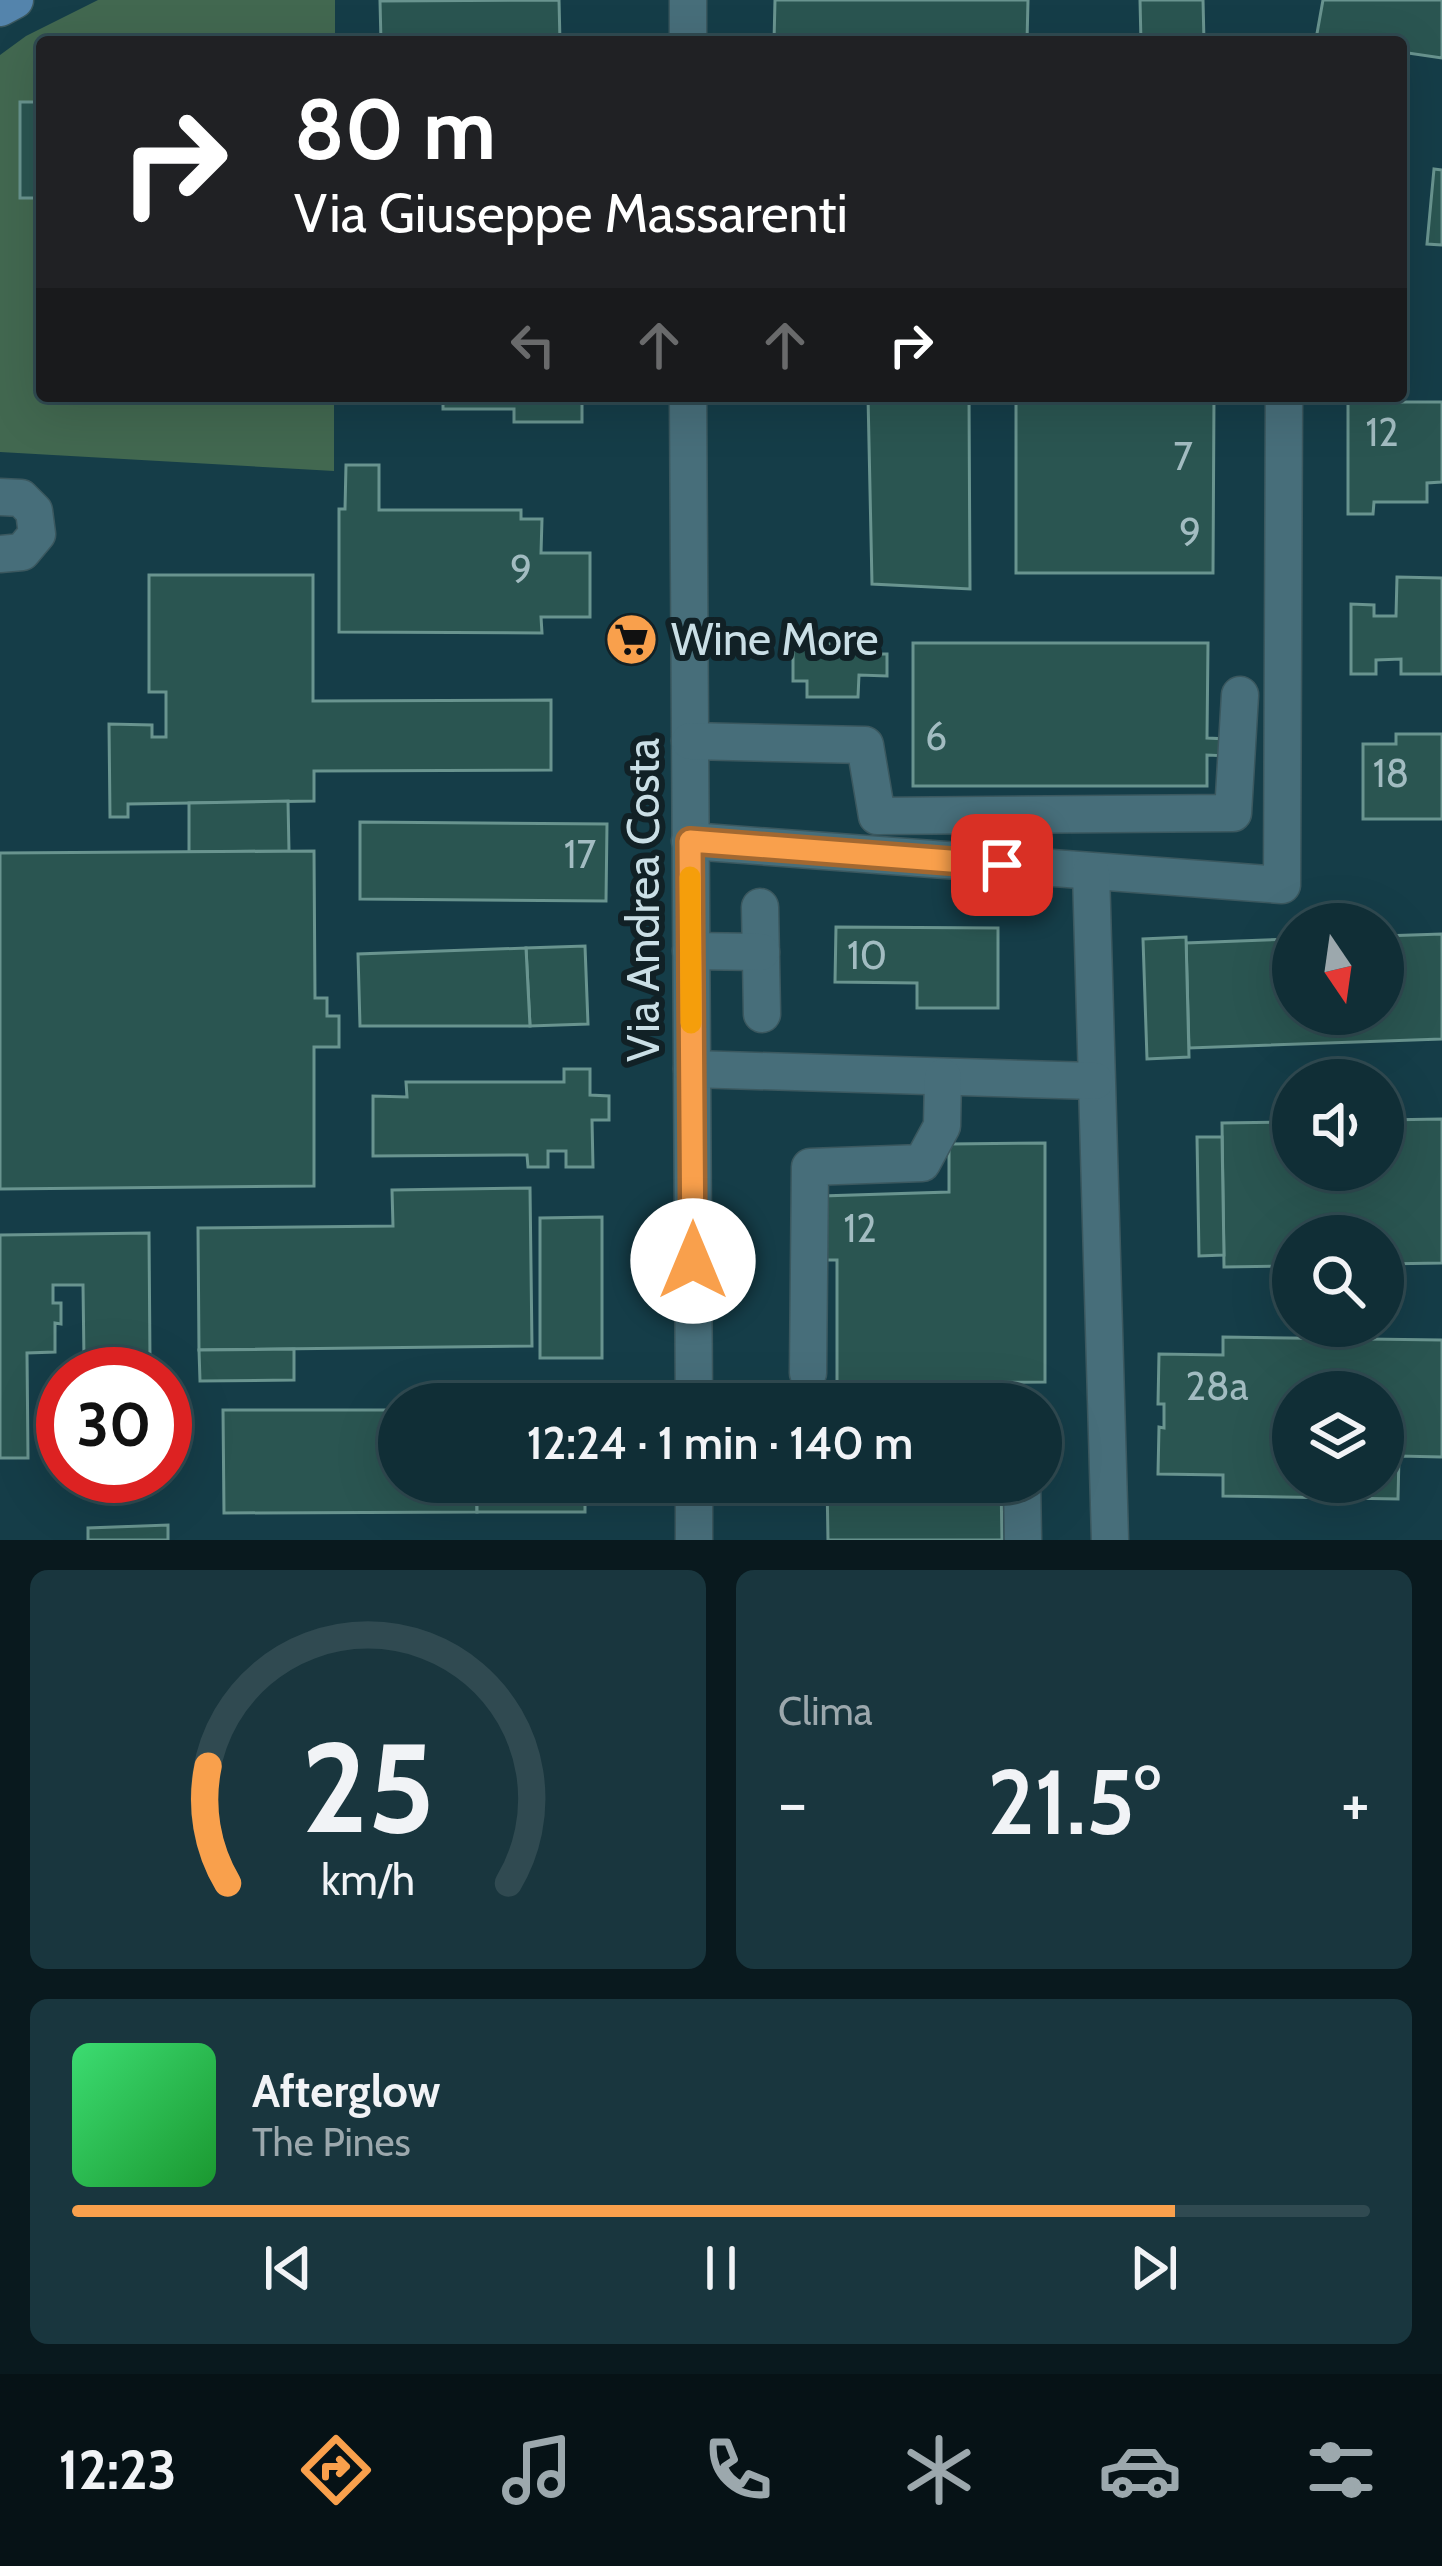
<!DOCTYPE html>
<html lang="it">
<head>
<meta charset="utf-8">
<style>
	:root { --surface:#102e36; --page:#19363e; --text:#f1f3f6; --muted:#9ca8ad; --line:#304a51; --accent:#f9a04c }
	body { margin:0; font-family:Cabin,sans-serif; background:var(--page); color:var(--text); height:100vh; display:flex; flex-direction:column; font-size:45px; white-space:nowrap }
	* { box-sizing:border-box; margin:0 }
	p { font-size:39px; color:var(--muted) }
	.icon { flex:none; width:66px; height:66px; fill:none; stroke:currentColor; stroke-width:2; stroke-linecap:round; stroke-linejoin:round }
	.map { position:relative; height:1540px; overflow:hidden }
	.drawer { display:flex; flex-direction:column; gap:30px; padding:30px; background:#09191e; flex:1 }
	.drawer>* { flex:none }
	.banner { position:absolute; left:36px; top:36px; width:1371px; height:366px; border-radius:12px; box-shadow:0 12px 48px #0002,0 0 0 3px var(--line); background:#202124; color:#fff; overflow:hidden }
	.needle { width:78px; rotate:167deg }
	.tools { position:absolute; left:1272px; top:903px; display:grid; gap:24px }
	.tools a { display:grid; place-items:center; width:132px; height:132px; border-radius:50%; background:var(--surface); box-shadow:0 12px 48px #0002,0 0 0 3px var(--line); font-size:60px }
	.speed { position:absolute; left:36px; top:1347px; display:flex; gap:24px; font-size:60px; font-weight:700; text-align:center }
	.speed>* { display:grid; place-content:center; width:156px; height:156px; border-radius:50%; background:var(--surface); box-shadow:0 12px 48px #0002,0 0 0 3px var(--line); line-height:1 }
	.speed .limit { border:18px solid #d22; background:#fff; color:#111 }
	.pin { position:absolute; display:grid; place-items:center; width:102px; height:102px; color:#fff; margin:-51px; border-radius:24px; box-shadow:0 6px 18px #0006 }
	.me { position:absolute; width:132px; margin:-66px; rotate:0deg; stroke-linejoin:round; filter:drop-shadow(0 0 9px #0008) }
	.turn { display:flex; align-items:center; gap:42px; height:252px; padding:0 60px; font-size:54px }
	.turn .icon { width:156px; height:156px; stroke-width:2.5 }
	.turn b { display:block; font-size:84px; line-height:102px }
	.lanes { display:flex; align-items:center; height:114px; padding:0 60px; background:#0003; justify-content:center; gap:60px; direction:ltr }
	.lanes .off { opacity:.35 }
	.big { font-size:90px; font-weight:600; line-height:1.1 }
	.drawer .card { flex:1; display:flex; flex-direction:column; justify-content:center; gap:18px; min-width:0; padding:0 42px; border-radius:18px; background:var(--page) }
	.drawer .dial { align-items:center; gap:0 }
	.dial svg { height:312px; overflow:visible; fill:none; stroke:var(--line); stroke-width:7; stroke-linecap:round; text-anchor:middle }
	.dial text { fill:var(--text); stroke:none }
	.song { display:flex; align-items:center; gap:36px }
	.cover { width:144px; height:144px; border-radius:18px; background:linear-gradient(135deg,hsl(140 70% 55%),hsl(130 70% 35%)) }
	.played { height:12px; border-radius:6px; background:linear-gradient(90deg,var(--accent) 85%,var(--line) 85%) }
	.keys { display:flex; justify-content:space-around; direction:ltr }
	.heat { display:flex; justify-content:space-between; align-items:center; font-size:66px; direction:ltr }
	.drawer .tiles { flex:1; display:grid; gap:30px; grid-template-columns:1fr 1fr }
	.card:last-child { grid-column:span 2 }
	.trip { position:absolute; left:378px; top:1383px; width:684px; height:120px; border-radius:60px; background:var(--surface); box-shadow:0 12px 48px #0002,0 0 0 3px var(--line); font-weight:600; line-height:120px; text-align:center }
	.dock { display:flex; height:192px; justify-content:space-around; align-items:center; background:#061216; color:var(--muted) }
	.dock .icon { width:84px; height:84px }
	.dock .selected { color:var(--accent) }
	.dock b { font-size:54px; color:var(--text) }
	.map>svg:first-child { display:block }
	.green { fill:#426850 }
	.building { fill:#2a5551; stroke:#69948f; stroke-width:3; fill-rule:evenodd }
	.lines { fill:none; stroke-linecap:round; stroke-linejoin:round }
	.minor-casing { stroke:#3b585f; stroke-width:39 }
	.major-casing { stroke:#3b585f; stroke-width:39 }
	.minor { stroke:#476e7a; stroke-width:36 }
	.major { stroke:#5484ac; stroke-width:36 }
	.route-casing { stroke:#a26831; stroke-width:30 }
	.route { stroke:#f9a04c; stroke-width:21 }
	.slow { stroke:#f59e0b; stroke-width:21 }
	.labels { text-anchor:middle; stroke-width:12; stroke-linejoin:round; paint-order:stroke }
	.number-label { font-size:39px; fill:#a2bcc1 }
	.poi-label { font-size:45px; fill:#cadfe6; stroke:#112126; text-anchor:start }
	.street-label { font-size:45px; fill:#cadfe6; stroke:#112126 }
</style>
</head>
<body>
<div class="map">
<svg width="1442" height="1540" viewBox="0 0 1442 1540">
	<rect width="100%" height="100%" fill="#153d48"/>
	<path class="green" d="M98,0h237v42h-293v354h292v75l-334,-19v-397l26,-19z"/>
	<g class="building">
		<path d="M559,0l1,42h-179l-1,-41z"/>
		<path d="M775,0h253l-1,42h-253z"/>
		<path d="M1140,0h63l1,42h-63z"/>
		<path d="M1323,0h119v58l-41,-6v-10l-85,-3z"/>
		<rect x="20" y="102" width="22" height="96"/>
		<path d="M1434,169l8,1v75l-15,-1z"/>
		<path d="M443,396h139v26h-68v-13h-71z"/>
		<path d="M868,396h101l1,193 -98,-5z"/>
		<path d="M1016,396h198l-1,177h-197z"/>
		<path d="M1348,402h94v80l-15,1v19h-53l-1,12h-25z"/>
		<path d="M346,465h33v45h142v9h21l-1,34h49v64h-49l1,16 -203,-1v-123h6z"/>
		<path d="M149,575h164v126l238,-1v70l-237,1v30l-186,3v13h-18l-1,-93 43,1v12h14v-45h-17z"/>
		<path d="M1397,577l45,1v96h-41v-15l-25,1v14h-25v-70l23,1v11h22z"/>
		<path d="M913,643h295l-1,95 21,1v17l-21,-1v31h-294z"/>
		<path d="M793,644h68l1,10h25v22l-28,-1 -1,22h-51v-16h-14z"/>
		<path d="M1396,734h46v85h-79v-75h33z"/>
		<path d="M288,801l1,50 -100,1v-49z"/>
		<path d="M360,822l247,2 -1,77 -246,-2z"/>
		<path d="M314,851l1,147h12v18h12v31h-25v139l-314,3v-336z"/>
		<path d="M836,927l162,1v80h-81v-25l-82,-1z"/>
		<path d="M1442,934v105l-253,9 -3,-105 107,-4v75h90v-78z"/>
		<path d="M1186,937l3,120 -42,2 -4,-120z"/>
		<path d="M585,946l3,78 -58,2 -4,-78z"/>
		<path d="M526,948l4,78h-170l-2,-72z"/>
		<path d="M564,1069h26v26l19,1v24h-17l1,47h-27v-16h-18v16h-20l-1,-12 -154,1v-60l34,1 -1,-15h158z"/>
		<path d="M1442,1119v144l-59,1v-28h-90v30l-69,1 -2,-144 71,-1v48h90v-50z"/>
		<path d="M1197,1137h25l2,118 -25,1z"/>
		<path d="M1045,1143v239l-208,1v-123h-15v-64l127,-4v-48z"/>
		<path d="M530,1188l2,158 -333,4 -1,-122 195,-2 -1,-36z"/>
		<path d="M602,1217v141h-62v-140z"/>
		<path d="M149,1233l1,127h-66l-1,-75h-30v18h8v21l-6,-1v29l-28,1 1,105h-28v-223z"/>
		<path d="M1223,1337l219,3v117l-43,-1 -1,43 -175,-3v-21l-65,-1 1,-47 5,1v-24h-6l1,-50 64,1zM1293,1392h90v90h-90z"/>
		<path d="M294,1349v31l-94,1 -1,-31z"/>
		<path d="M223,1410h176v72h78v30l-253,1z"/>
		<rect x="477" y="1482" width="108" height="30"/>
		<path d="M827,1482h174l1,58h-174z"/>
		<path d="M168,1525v15h-80v-12z"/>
	</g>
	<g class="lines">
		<defs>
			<g id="minor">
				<path d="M688,42v-42"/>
				<path d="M688,396l6,1008"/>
				<path d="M0,497l21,1 13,13 3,23 -15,18 -22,2"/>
				<path d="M690,741l175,4 12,71 356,-3 7,-118"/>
				<path d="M690,841l592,44 2,-489"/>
				<path d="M1091,872l19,668"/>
				<path d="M760,907l2,107"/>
				<path d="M691,951l70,1"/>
				<path d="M692,1069l403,12"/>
				<path d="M808,1373l2,-206 112,-4 20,-37 1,-49"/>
				<path d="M694,1482v58"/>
				<path d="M1022,1482l1,58"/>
			</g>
			<path id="major" d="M0,8l15,-8"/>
		</defs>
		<use href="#minor" class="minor-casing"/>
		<use href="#major" class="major-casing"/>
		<use href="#minor" class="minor"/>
		<use href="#major" class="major"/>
	</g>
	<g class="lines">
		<defs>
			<path id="route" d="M693,1261l-3,-420 312,24"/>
		</defs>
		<use href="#route" class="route-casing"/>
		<use href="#route" class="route"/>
		<path class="slow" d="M690,877l1,146"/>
	</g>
	<defs>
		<symbol id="supermarket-disc" viewBox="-11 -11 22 22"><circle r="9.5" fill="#f9a04c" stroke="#112126"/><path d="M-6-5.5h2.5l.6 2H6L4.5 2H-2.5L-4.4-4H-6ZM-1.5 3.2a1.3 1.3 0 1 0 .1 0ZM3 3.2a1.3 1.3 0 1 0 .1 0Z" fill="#111"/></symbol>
	</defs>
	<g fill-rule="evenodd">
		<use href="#supermarket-disc" x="602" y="610" width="59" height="59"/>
	</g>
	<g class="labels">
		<g class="number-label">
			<text x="1382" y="446">12</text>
			<text x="1183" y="470">7</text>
			<text x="1190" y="546">9</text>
			<text x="521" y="583">9</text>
			<text x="936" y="750">6</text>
			<text x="1391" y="787">18</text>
			<text x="580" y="868">17</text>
			<text x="867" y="969">10</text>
			<text x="860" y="1242">12</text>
			<text x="1217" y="1400">28a</text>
		</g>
		<g class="poi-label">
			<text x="671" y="655">Wine More</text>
		</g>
		<g class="street-label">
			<text transform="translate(643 900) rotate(-90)" y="16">Via Andrea Costa</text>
		</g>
	</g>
</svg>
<div class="tools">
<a><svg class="needle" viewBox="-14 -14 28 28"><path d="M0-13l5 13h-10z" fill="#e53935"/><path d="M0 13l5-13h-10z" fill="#9ca8ad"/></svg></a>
<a><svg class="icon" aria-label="sound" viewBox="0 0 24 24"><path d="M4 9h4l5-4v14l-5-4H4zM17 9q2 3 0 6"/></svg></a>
<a><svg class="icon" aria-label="search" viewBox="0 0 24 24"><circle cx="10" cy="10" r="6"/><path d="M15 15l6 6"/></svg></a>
<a><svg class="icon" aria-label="layers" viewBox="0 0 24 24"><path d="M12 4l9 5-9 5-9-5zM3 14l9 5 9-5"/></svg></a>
</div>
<div class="speed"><div class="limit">30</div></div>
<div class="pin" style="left:1002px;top:865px;background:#d93025"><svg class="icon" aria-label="arrive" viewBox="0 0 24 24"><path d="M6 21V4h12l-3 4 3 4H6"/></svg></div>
<svg class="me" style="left:693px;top:1261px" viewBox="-20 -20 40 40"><circle r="19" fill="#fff"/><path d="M0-13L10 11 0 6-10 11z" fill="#f9a04c"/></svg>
<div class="trip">12:24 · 1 min · 140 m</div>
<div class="banner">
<div class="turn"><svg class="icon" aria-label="right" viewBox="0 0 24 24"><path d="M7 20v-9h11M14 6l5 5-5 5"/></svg><div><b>80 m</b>Via Giuseppe Massarenti</div></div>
<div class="lanes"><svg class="icon off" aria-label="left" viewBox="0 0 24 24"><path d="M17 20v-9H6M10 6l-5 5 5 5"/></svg><svg class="icon off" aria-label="ahead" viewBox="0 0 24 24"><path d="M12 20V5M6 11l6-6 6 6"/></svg><svg class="icon off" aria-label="ahead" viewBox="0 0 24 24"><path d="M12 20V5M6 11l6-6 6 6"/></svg><svg class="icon" aria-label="right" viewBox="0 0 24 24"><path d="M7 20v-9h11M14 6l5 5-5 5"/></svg></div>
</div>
</div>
<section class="drawer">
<div class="tiles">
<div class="card dial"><svg viewBox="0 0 100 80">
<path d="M14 69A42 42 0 1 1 86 69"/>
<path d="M14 69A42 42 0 0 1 9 39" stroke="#f9a04c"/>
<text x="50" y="56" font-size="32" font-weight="700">25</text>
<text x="50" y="72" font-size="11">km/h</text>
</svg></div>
<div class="card"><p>Clima</p>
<div class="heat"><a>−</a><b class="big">21.5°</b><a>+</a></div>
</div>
<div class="card">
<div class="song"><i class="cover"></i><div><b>Afterglow</b><p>The Pines</p></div></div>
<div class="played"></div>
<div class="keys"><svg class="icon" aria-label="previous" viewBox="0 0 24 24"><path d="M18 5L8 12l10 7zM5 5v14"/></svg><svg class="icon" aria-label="pause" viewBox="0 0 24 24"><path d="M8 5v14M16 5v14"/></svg><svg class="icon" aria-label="next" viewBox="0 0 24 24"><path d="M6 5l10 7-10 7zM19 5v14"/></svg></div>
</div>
</div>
</section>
<nav class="dock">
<b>12:23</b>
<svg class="icon selected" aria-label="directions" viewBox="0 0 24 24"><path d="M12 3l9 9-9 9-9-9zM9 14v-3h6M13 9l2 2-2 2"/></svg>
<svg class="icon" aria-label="music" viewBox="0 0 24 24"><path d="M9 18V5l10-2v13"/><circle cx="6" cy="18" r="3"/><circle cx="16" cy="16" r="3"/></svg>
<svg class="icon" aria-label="phone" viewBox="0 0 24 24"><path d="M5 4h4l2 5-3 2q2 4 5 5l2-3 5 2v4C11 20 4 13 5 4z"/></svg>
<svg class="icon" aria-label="climate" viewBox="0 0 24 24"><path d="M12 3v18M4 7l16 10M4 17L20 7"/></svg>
<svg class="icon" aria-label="car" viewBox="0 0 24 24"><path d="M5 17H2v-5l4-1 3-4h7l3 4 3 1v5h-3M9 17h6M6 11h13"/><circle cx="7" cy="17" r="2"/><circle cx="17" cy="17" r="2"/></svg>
<svg class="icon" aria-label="filters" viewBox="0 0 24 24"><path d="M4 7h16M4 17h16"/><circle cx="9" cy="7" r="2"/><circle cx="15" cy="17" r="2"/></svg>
</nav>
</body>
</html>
